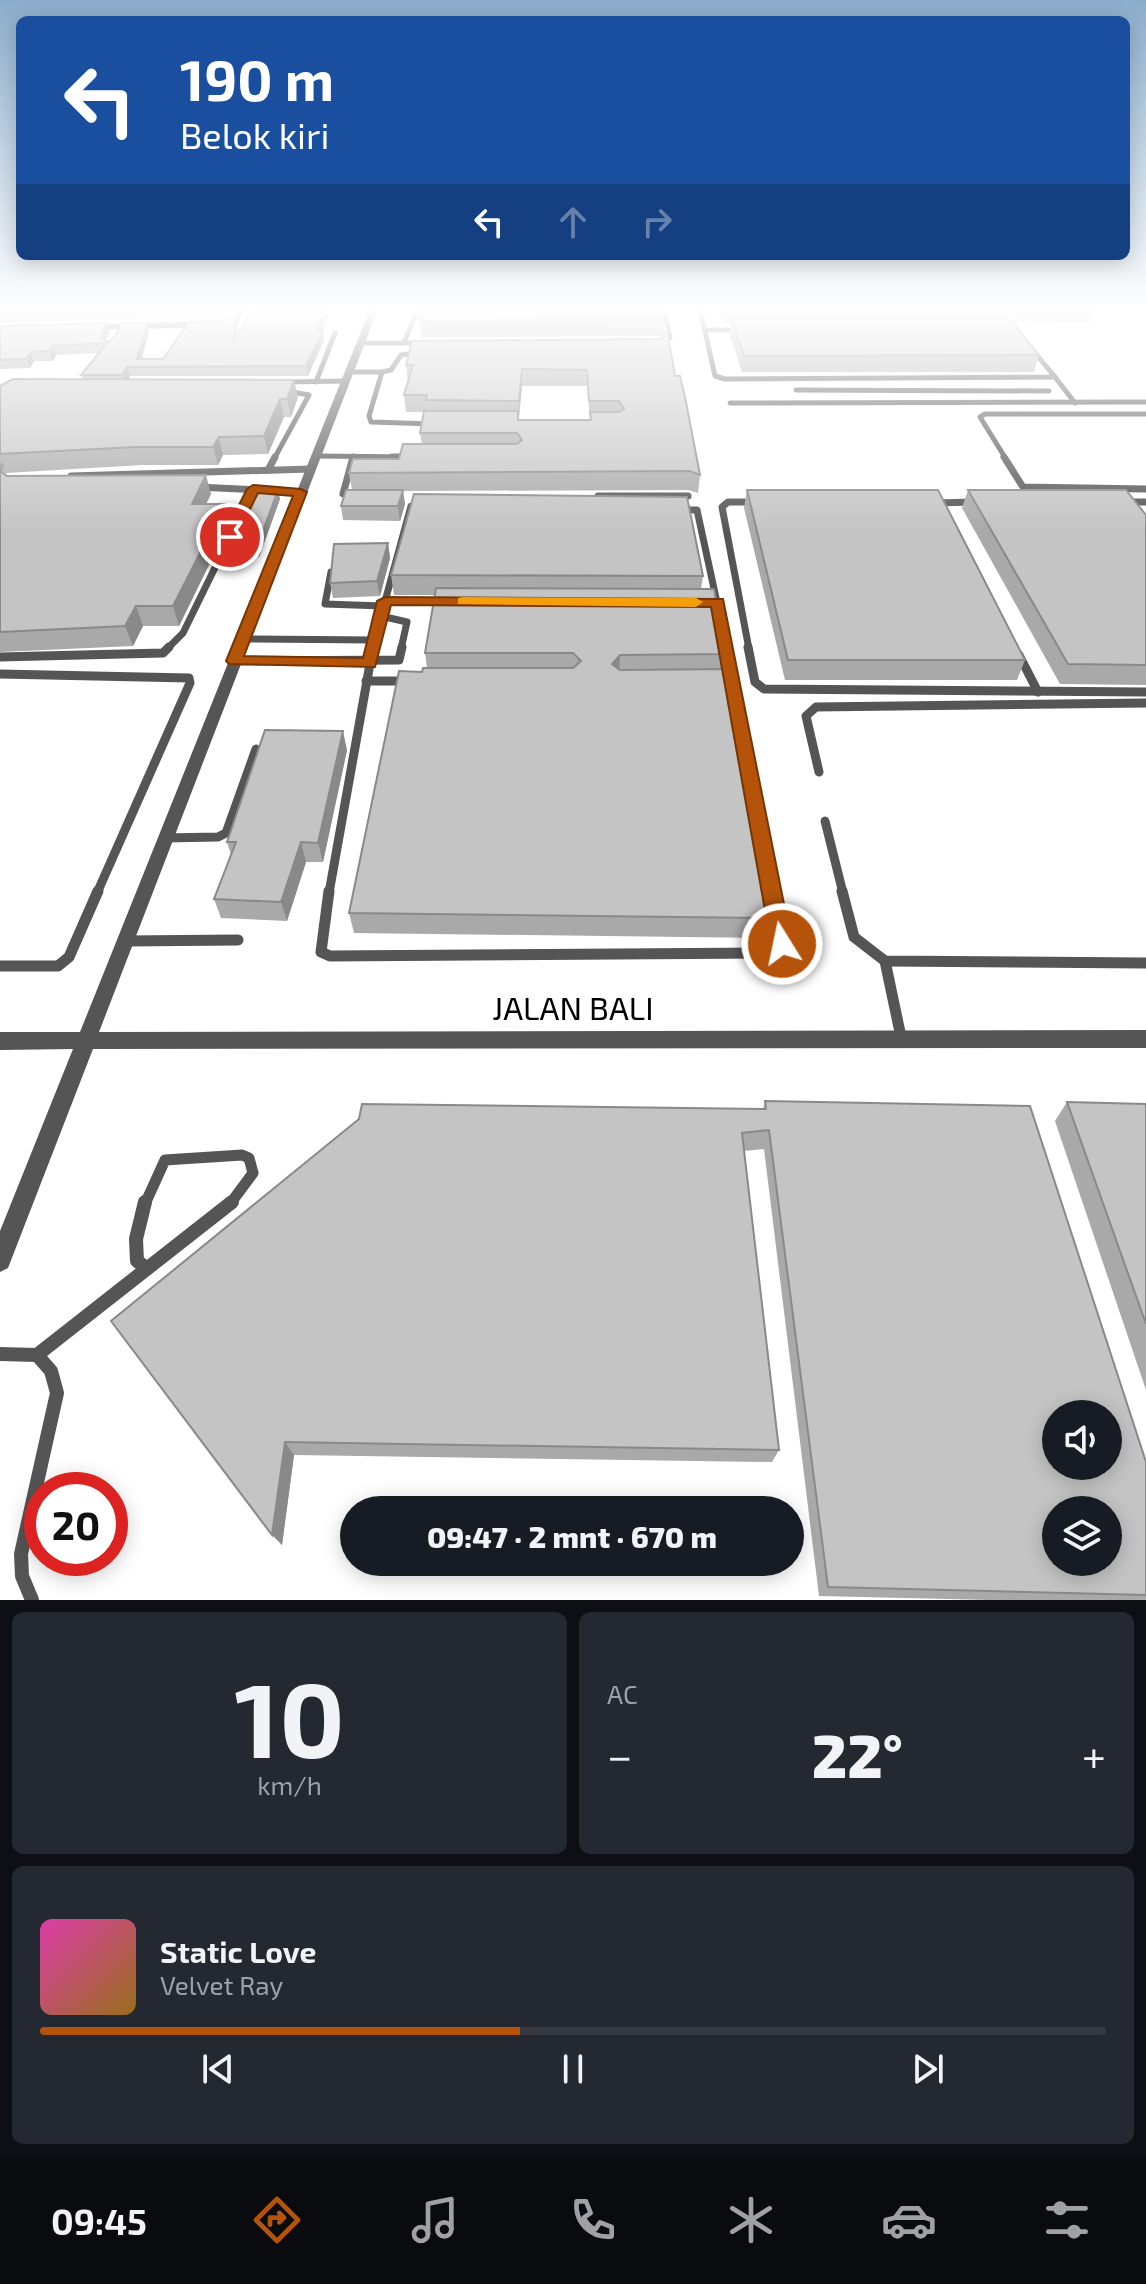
<!DOCTYPE html>
<html lang="id">
<head>
<meta charset="utf-8">
<style>
	:root { --surface:#171b24; --page:#242831; --text:#f1f3f6; --muted:#9ea1a6; --line:#363941; --accent:#b45309 }
	body { margin:0; font-family:"Exo 2",sans-serif; background:var(--page); color:var(--text); height:100vh; display:flex; flex-direction:column; font-size:30px; white-space:nowrap }
	* { box-sizing:border-box; margin:0 }
	p { font-size:26px; color:var(--muted) }
	.icon { flex:none; width:44px; height:44px; fill:none; stroke:currentColor; stroke-width:2; stroke-linecap:round; stroke-linejoin:round }
	.map { position:relative; height:1600px; overflow:hidden }
	.details { display:flex; flex-direction:column; gap:12px; padding:12px; background:#0d0f14; flex:1 }
	.details>* { flex:none }
	.top-card { position:absolute; left:16px; top:16px; width:1114px; height:244px; border-radius:12px; box-shadow:0 4px 20px #0003; background:#1a4fa0; color:#fff; overflow:hidden }
	.tools { position:absolute; left:1042px; top:1400px; display:grid; gap:16px }
	.tools a { display:grid; place-items:center; width:80px; height:80px; border-radius:50%; background:var(--surface); box-shadow:0 4px 20px #0003; font-size:40px }
	.speed { position:absolute; left:24px; top:1472px; display:flex; gap:16px; font-size:40px; font-weight:700; text-align:center }
	.speed>* { display:grid; place-content:center; width:104px; height:104px; border-radius:50%; background:var(--surface); box-shadow:0 4px 20px #0003; line-height:1 }
	.speed .limit { border:12px solid #d22; background:#fff; color:#111 }
	.pin { position:absolute; display:grid; place-items:center; width:68px; height:68px; color:#fff; margin:-34px; border:4px solid #fff; border-radius:50%; box-shadow:0 2px 8px #0007 }
	.me { position:absolute; width:88px; margin:-44px; rotate:350deg; stroke-linejoin:round; filter:drop-shadow(0 0 6px #0008) }
	.turn { display:flex; align-items:center; gap:28px; height:168px; padding:0 32px; font-size:36px }
	.turn .icon { width:104px; height:104px; stroke-width:2.5 }
	.turn b { display:block; font-size:56px; line-height:68px }
	.lanes { display:flex; align-items:center; height:76px; padding:0 32px; background:#0003; justify-content:center; gap:40px; direction:ltr }
	.lanes .off { opacity:.35 }
	.big { font-size:60px; font-weight:800; line-height:1.1 }
	.details .widget { flex:1; display:flex; flex-direction:column; justify-content:center; gap:12px; min-width:0; padding:0 28px; border-radius:12px; background:var(--page) }
	.details .dial { align-items:center; gap:0 }
	.dial b { font-size:104px; line-height:1 }
	.song { display:flex; align-items:center; gap:24px }
	.cover { width:96px; height:96px; border-radius:12px; background:linear-gradient(135deg,hsl(320 70% 55%),hsl(40 70% 35%)) }
	.played { height:8px; border-radius:4px; background:linear-gradient(90deg,var(--accent) 45%,var(--line) 45%) }
	.keys { display:flex; justify-content:space-around; direction:ltr }
	.heat { display:flex; justify-content:space-between; align-items:center; font-size:44px; direction:ltr }
	.details .tiles { flex:1; display:grid; gap:12px; grid-template-columns:1fr 1fr }
	.widget:last-child { grid-column:span 2 }
	.trip { position:absolute; left:340px; top:1496px; width:464px; height:80px; border-radius:40px; background:var(--surface); box-shadow:0 4px 20px #0003; font-weight:800; line-height:80px; text-align:center }
	.tab-bar { display:flex; height:128px; justify-content:space-around; align-items:center; background:#090b0e; color:var(--muted) }
	.tab-bar .icon { width:56px; height:56px }
	.tab-bar .on { color:var(--accent) }
	.tab-bar b { font-size:36px; color:var(--text) }
	.map>svg:first-child { display:block }
	.lines { fill:none; stroke-linecap:round; stroke-linejoin:round }
	.lane-far4 { stroke:#555; stroke-width:5 }
	.lane-far3 { stroke:#555; stroke-width:7 }
	.lane-far2 { stroke:#555; stroke-width:9 }
	.lane-far1 { stroke:#555; stroke-width:11 }
	.lane { stroke:#555; stroke-width:14 }
	.street { fill:#555; fill-rule:evenodd }
	.wall { fill:#a9a9a9; fill-rule:evenodd }
	.shaded-wall { fill:#898989 }
	.building { fill:#c4c4c4; stroke:#898989; stroke-width:2; fill-rule:evenodd }
	.route { fill:#b45309; stroke:#753606; stroke-width:2 }
	.slow { fill:#f59e0b }
	.labels { text-anchor:middle; stroke-width:6; stroke-linejoin:round; paint-order:stroke }
	.near-street-label { font-size:32px; fill:#000; stroke:#fff }
</style>
</head>
<body>
<div class="map">
<svg width="1146" height="1600" viewBox="0 0 1146 1600">
	<rect width="100%" height="100%" fill="#fff"/>
	<g class="lines">
		<g class="lane-far4">
			<path d="M700,309l15,67 10,3 330,-2 -24,-29"/>
			<path d="M705,330h36"/>
			<path d="M660,342l10,-4 -6,-29"/>
			<path d="M360,343h61"/>
			<path d="M404,343l14,-34"/>
			<path d="M349,372h33l-13,44 2,6 63,2"/>
			<path d="M382,372l9,-2 10,-15 21,-3"/>
			<path d="M1055,377l20,26"/>
			<path d="M285,382l60,-1"/>
			<path d="M316,382l19,-49"/>
			<path d="M796,390l253,1"/>
			<path d="M730,403l416,-1"/>
			<path d="M315,456l97,1"/>
			<path d="M274,459l35,-64 -22,-4"/>
			<path d="M1006,459l-26,-42 5,-3h161"/>
		</g>
		<g class="lane-far3">
			<path d="M353,457l-10,37 13,4"/>
			<path d="M392,457h20"/>
			<path d="M1004,457l19,30 123,2"/>
			<path d="M268,470l7,-13"/>
			<path d="M71,476l239,-7"/>
			<path d="M197,487l104,5"/>
			<path d="M598,496h90"/>
			<path d="M1125,502h21"/>
			<path d="M933,503l42,-1"/>
			<path d="M237,522l16,-33"/>
			<path d="M331,572l-6,32 58,2"/>
			<path d="M385,601h62"/>
			<path d="M381,616l26,6 -6,27"/>
			<path d="M243,639l131,1"/>
			<path d="M167,649l16,-16 46,-94"/>
			<path d="M372,649l39,-143 286,4 30,139"/>
			<path d="M749,649l-27,-142 6,-5h27"/>
		</g>
		<g class="lane-far2">
			<path d="M726,647l46,246"/>
			<path d="M748,647l7,35 9,7 382,3"/>
			<path d="M1019,655l19,37"/>
			<path d="M0,657l163,-4 6,-6"/>
			<path d="M234,661l165,-1 3,-13"/>
			<path d="M0,674l189,4 1,5 -93,210"/>
			<path d="M366,681h43"/>
			<path d="M819,772l-13,-56 10,-9 330,-4"/>
			<path d="M825,821l18,72"/>
			<path d="M164,838l54,-1 8,-4 30,-84"/>
			<path d="M329,893l44,-246"/>
		</g>
		<g class="lane-far1">
			<path d="M329,891l-8,61 9,4 442,-3 10,-9 -10,-53"/>
			<path d="M842,891l12,46 31,24 261,2"/>
			<path d="M125,941l113,-1"/>
			<path d="M885,961l16,76"/>
			<path d="M0,966h58l11,-9 29,-66"/>
			<path d="M145,1204l20,-44 77,-5 7,3 4,15 -23,31"/>
		</g>
		<g class="lane">
			<path d="M145,1267l-8,-6 -1,-22 9,-37"/>
			<path d="M0,1354l37,1 14,16 6,22 -36,161 1,22 10,24"/>
			<path d="M37,1355l195,-153"/>
		</g>
		<g class="street">
			<path d="M238,309h8l-8,13 -13,5 -139,3 -4,-3 4,-3 138,-3 8,-3z"/>
			<path d="M370,309h8l-279,723 1047,-2v18l-1053,1 -85,219 -8,4v-41l73,-182 -73,1v-18h80z"/>
		</g>
	</g>
	<g class="wall">
		<path d="M0,309h235l-5,7 -230,7z"/>
		<path d="M332,309l-11,22 3,9 -16,36h-178l-2,3 170,18 -7,20h-7l-16,37 -45,1 -5,10h-76l-136,8 2,3 203,18 -5,10h19l5,18 -51,104h-36l-10,20 -133,6v-266l83,-7 -2,-4 18,-22 -43,2 -3,6h-19l-4,7 -30,1v-43l109,6 -3,8 2,2 41,-11 -7,28h21l74,-33v9z"/>
		<path d="M718,309h377l-5,13 -74,-1 -9,-9 -2,7 34,36 -5,17h-292l-12,-36 1,-12h-4l-5,-4z"/>
		<path d="M664,319l-1,16 12,41 25,99 -2,18 -10,-3 -285,1 2,13 -5,17 -57,-1 -2,-14 11,-16 -3,-17 50,-14 23,-15 -2,-11 4,-21h-18l-2,-17 4,-13 -2,-17 255,-26 2,-3 -241,1 -2,-16zM522,386h65l3,34h-72z"/>
		<path d="M747,490l278,170 -8,20h-232l-41,-172z"/>
		<path d="M968,490l178,25v170l-86,-1 -98,-176z"/>
		<path d="M280,499l-21,58h-32l-2,-10 24,-34z"/>
		<path d="M388,543l2,15 -10,38 -47,2 -3,-15z"/>
		<path d="M391,575l312,1 -2,13 25,65 -2,15 47,249 -5,20 -412,-5 -5,-20 73,-241 5,-4 -2,-15 10,-58h-41z"/>
		<path d="M347,750l-24,112h-17l-19,59 -66,-3 -7,-19 17,-44 -4,-13z"/>
		<path d="M765,1101l381,361v138h-156l-171,-4 -55,-447 -20,2 35,299 -7,12 -478,-7 -12,90 -171,-224 652,-212z"/>
		<path d="M1067,1102l79,2v286l-91,-269z"/>
	</g>
	<g class="shaded-wall">
		<path d="M228,309h7l-5,7z"/>
		<path d="M326,309h6l-15,31 -1,-9z"/>
		<path d="M1001,309h7l-4,15h-7z"/>
		<path d="M235,317l2,9 -1,22 -2,-9z"/>
		<path d="M106,323l3,9 -4,11 -4,-6z"/>
		<path d="M147,323l2,8 -10,37 -2,-9z"/>
		<path d="M323,331l1,9 -16,36 -2,-10z"/>
		<path d="M53,346l3,9 -3,6 -4,-10z"/>
		<path d="M31,352l3,9 -4,7 -4,-9z"/>
		<path d="M127,367l3,9 -5,9 -3,-10z"/>
		<path d="M522,369v17l-3,32v-17z"/>
		<path d="M294,380l4,17 -7,20 -4,-18z"/>
		<path d="M280,399l4,18 -16,37 -4,-18z"/>
		<path d="M219,437l4,18 -5,10 -5,-18z"/>
		<path d="M206,475l5,19 -14,28 -5,-18z"/>
		<path d="M278,490l2,9 -21,58 -2,-10z"/>
		<path d="M403,490l2,14 -5,17 -2,-15z"/>
		<path d="M225,504l5,18 -51,104 -6,-20z"/>
		<path d="M388,543l2,15 -10,38 -3,-15z"/>
		<path d="M136,606l7,20 -10,20 -8,-20z"/>
		<path d="M620,655l-1,21 -7,-12z"/>
		<path d="M343,731l4,19 -24,112 -5,-19z"/>
		<path d="M301,842l5,20 -19,59 -6,-19z"/>
		<path d="M285,1442l9,13 -12,90 -10,-10z"/>
	</g>
	<g class="building">
		<path d="M0,309h166l-166,5z"/>
		<path d="M253,309h73l-10,22h7l-17,35 -179,1 -5,8h-41l26,-32 -54,3 -4,5 -18,1 -5,7 -26,1v-34l106,-3 -5,14 7,5 7,-5 6,-14h26l-10,36h26l26,-37 34,-1 12,-4 -1,22z"/>
		<path d="M422,309h240l2,10 -244,2z"/>
		<path d="M732,319h278l29,36 -295,1z"/>
		<path d="M667,330l8,46h5l5,21 15,78 -10,-4 -341,2 4,-14h46l4,-15h114l5,-4 -5,-7h-97l4,-22h94v9h73l-1,-8h29l5,-3 -5,-8h-30l-2,-31 -65,-1 -3,32 -93,-1 1,-5h-23l9,-30h-7l6,-24 249,-2z"/>
		<path d="M13,379l281,1 -7,19h-7l-16,37 -45,1 -6,10h-77l-136,7v-68z"/>
		<path d="M0,464l3,1 -2,7 6,4 199,-1 -14,29h33l-52,102h-37l-11,20 -125,6z"/>
		<path d="M258,490h20l-21,57h-32l17,-34h7z"/>
		<path d="M346,490h57l-5,16h-57z"/>
		<path d="M747,490h191l87,170h-237z"/>
		<path d="M968,490h158l20,25v150l-78,-1z"/>
		<path d="M414,494l273,3 16,79 -312,-1z"/>
		<path d="M388,543l-11,38 -47,2 4,-39z"/>
		<path d="M436,588l278,1 12,65 -106,1 -8,9 8,6 109,-1 42,249 -422,-5 50,-242 23,1 1,-4h150l8,-7 -8,-8h-148z"/>
		<path d="M265,730l78,1 -25,112 -17,-1 -20,60 -67,-3 22,-57h-9z"/>
		<path d="M765,1101l265,5 116,356v133l-318,-8 -59,-457 -27,3 37,317 -494,-8 -13,93 -161,-214 248,-202 3,-15 404,5zM1056,1414h52v52h-52zM1056,1510h52v52h-52z"/>
		<path d="M1067,1102l79,2v220z"/>
	</g>
	<linearGradient id="sky" x2="0" y2="1"><stop stop-color="#8cadcc"/><stop offset="0.58" stop-color="#fff"/><stop offset="1" stop-color="#fff" stop-opacity="0"/></linearGradient>
	<rect width="1146" height="533" fill="url(#sky)"/>
	<path class="route" d="M253,485l48,4 6,3 -63,164 119,2 14,-57 8,-4 338,2 69,345 -3,6h-15l-3,-6 -60,-337 -320,-2 -16,62 -146,-3 -3,-3 67,-165 -35,-3 -23,46h-10l-2,-2 24,-48z"/>
	<path class="slow" d="M463,597l233,1 7,4 -7,5 -238,-3v-6z"/>
	<g class="labels">
		<g class="near-street-label">
			<text x="573" y="1020">JALAN BALI</text>
		</g>
	</g>
</svg>
<div class="tools">
<a><svg class="icon" aria-label="sound" viewBox="0 0 24 24"><path d="M4 9h4l5-4v14l-5-4H4zM17 9q2 3 0 6"/></svg></a>
<a><svg class="icon" aria-label="layers" viewBox="0 0 24 24"><path d="M12 4l9 5-9 5-9-5zM3 14l9 5 9-5"/></svg></a>
</div>
<div class="speed"><div class="limit">20</div></div>
<div class="pin" style="left:230px;top:537px;background:#d93025"><svg class="icon" aria-label="arrive" viewBox="0 0 24 24"><path d="M6 21V4h12l-3 4 3 4H6"/></svg></div>
<svg class="me" style="left:782px;top:944px" viewBox="-20 -20 40 40"><circle r="17" fill="#b45309" stroke="#fff" stroke-width="3"/><path d="M0-11L8 9 0 5-8 9z" fill="#fff"/></svg>
<div class="trip">09:47 · 2 mnt · 670 m</div>
<div class="top-card">
<div class="turn"><svg class="icon" aria-label="left" viewBox="0 0 24 24"><path d="M17 20v-9H6M10 6l-5 5 5 5"/></svg><div><b>190 m</b>Belok kiri</div></div>
<div class="lanes"><svg class="icon" aria-label="left" viewBox="0 0 24 24"><path d="M17 20v-9H6M10 6l-5 5 5 5"/></svg><svg class="icon off" aria-label="ahead" viewBox="0 0 24 24"><path d="M12 20V5M6 11l6-6 6 6"/></svg><svg class="icon off" aria-label="right" viewBox="0 0 24 24"><path d="M7 20v-9h11M14 6l5 5-5 5"/></svg></div>
</div>
</div>
<section class="details">
<div class="tiles">
<div class="widget dial"><b>10</b><p>km/h</p></div>
<div class="widget"><p>AC</p>
<div class="heat"><a>−</a><b class="big">22°</b><a>+</a></div>
</div>
<div class="widget">
<div class="song"><i class="cover"></i><div><b>Static Love</b><p>Velvet Ray</p></div></div>
<div class="played"></div>
<div class="keys"><svg class="icon" aria-label="previous" viewBox="0 0 24 24"><path d="M18 5L8 12l10 7zM5 5v14"/></svg><svg class="icon" aria-label="pause" viewBox="0 0 24 24"><path d="M8 5v14M16 5v14"/></svg><svg class="icon" aria-label="next" viewBox="0 0 24 24"><path d="M6 5l10 7-10 7zM19 5v14"/></svg></div>
</div>
</div>
</section>
<nav class="tab-bar">
<b>09:45</b>
<svg class="icon on" aria-label="directions" viewBox="0 0 24 24"><path d="M12 3l9 9-9 9-9-9zM9 14v-3h6M13 9l2 2-2 2"/></svg>
<svg class="icon" aria-label="music" viewBox="0 0 24 24"><path d="M9 18V5l10-2v13"/><circle cx="6" cy="18" r="3"/><circle cx="16" cy="16" r="3"/></svg>
<svg class="icon" aria-label="phone" viewBox="0 0 24 24"><path d="M5 4h4l2 5-3 2q2 4 5 5l2-3 5 2v4C11 20 4 13 5 4z"/></svg>
<svg class="icon" aria-label="climate" viewBox="0 0 24 24"><path d="M12 3v18M4 7l16 10M4 17L20 7"/></svg>
<svg class="icon" aria-label="car" viewBox="0 0 24 24"><path d="M5 17H2v-5l4-1 3-4h7l3 4 3 1v5h-3M9 17h6M6 11h13"/><circle cx="7" cy="17" r="2"/><circle cx="17" cy="17" r="2"/></svg>
<svg class="icon" aria-label="filters" viewBox="0 0 24 24"><path d="M4 7h16M4 17h16"/><circle cx="9" cy="7" r="2"/><circle cx="15" cy="17" r="2"/></svg>
</nav>
</body>
</html>
